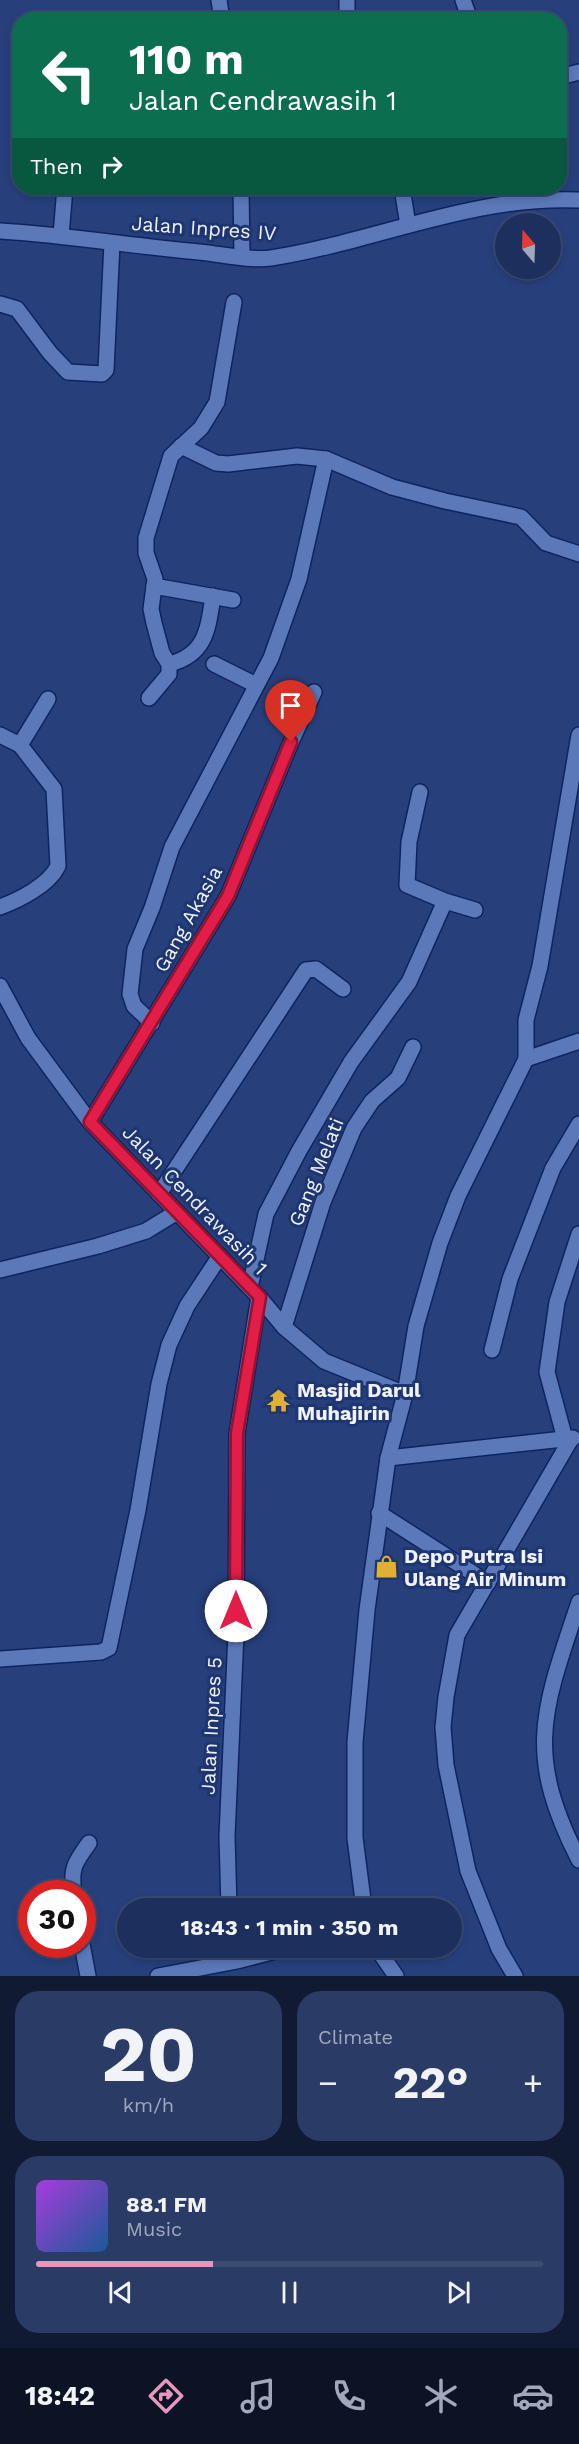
<!DOCTYPE html>
<html lang="en">
<head>
<meta charset="utf-8">
<style>
	:root { --surface:#1d305d; --page:#2a3c66; --text:#f1f3f6; --muted:#a0a9bc; --line:#3b4b72; --accent:#e797bd }
	body { margin:0; font-family:"Work Sans",sans-serif; background:var(--page); color:var(--text); height:100vh; display:flex; flex-direction:column; font-size:22px; white-space:nowrap }
	* { box-sizing:border-box; margin:0 }
	p { font-size:20px; color:var(--muted) }
	.icon { flex:none; width:33px; height:33px; fill:none; stroke:currentColor; stroke-width:2; stroke-linecap:round; stroke-linejoin:round }
	.map { position:relative; height:1976px; overflow:hidden }
	.drawer { display:flex; flex-direction:column; gap:15px; padding:15px; background:#101a33; flex:1 }
	.drawer>* { flex:none }
	.hud { position:absolute; left:12px; top:12px; width:555px; height:183px; border-radius:24px; box-shadow:0 3px 9px #0003,0 0 0 2px var(--line); background:#0b6e4f; color:#fff; overflow:hidden }
	.needle { width:39px; rotate:341deg }
	.buttons { position:absolute; left:495px; top:213px; display:grid; gap:12px }
	.buttons a { display:grid; place-items:center; width:66px; height:66px; border-radius:50%; background:var(--surface); box-shadow:0 3px 9px #0003,0 0 0 2px var(--line); font-size:30px }
	.speed { position:absolute; left:18px; top:1880px; display:flex; gap:12px; font-size:30px; font-weight:700; text-align:center }
	.speed>* { display:grid; place-content:center; width:78px; height:78px; border-radius:50%; background:var(--surface); box-shadow:0 3px 9px #0003,0 0 0 2px var(--line); line-height:1 }
	.speed .limit { border:9px solid #d22; background:#fff; color:#111 }
	.pin { position:absolute; display:grid; place-items:center; width:51px; height:51px; color:#fff; margin:-62px -26px; border-radius:50% 50% 50% 0; rotate:-45deg; box-shadow:0 0 6px #0007 }
	.pin .icon { rotate:45deg }
	.me { position:absolute; width:66px; margin:-33px; rotate:0deg; stroke-linejoin:round; filter:drop-shadow(0 0 4px #0008) }
	.turn { display:flex; align-items:center; gap:21px; height:126px; padding:0 18px; font-size:27px }
	.turn .icon { width:78px; height:78px; stroke-width:2.5 }
	.turn b { display:block; font-size:42px; line-height:51px }
	.then { display:flex; align-items:center; height:57px; padding:0 18px; background:#0003; gap:12px; font-size:22px }
	.big { font-size:45px; font-weight:700; line-height:1.1 }
	.drawer .card { flex:1; display:flex; flex-direction:column; justify-content:center; gap:9px; min-width:0; padding:0 21px; border-radius:24px; background:var(--page) }
	.drawer .dial { align-items:center; gap:0 }
	.dial b { font-size:78px; line-height:1 }
	.song { display:flex; align-items:center; gap:18px }
	.cover { width:72px; height:72px; border-radius:9px; background:linear-gradient(135deg,hsl(280 70% 55%),hsl(210 70% 35%)) }
	.played { height:6px; border-radius:3px; background:linear-gradient(90deg,var(--accent) 35%,var(--line) 35%) }
	.keys { display:flex; justify-content:space-around; direction:ltr }
	.heat { display:flex; justify-content:space-between; align-items:center; font-size:33px; direction:ltr }
	.drawer .tiles { flex:1; display:grid; gap:15px; grid-template-columns:1fr 1fr }
	.card:last-child { grid-column:span 2 }
	.trip { position:absolute; left:117px; top:1898px; width:345px; height:60px; border-radius:30px; background:var(--surface); box-shadow:0 3px 9px #0003,0 0 0 2px var(--line); font-weight:700; line-height:60px; text-align:center }
	.menu { display:flex; height:96px; justify-content:space-around; align-items:center; background:#0c1325; color:var(--muted) }
	.menu .icon { width:42px; height:42px }
	.menu .selected { color:var(--accent) }
	.menu b { font-size:27px; color:var(--text) }
	.map>svg:first-child { display:block }
	.lines { fill:none; stroke-linecap:round; stroke-linejoin:round }
	.minor-casing { stroke:#0f245e; stroke-width:18 }
	.minor { stroke:#5b78b9; stroke-width:15 }
	.route-casing { stroke:#92132f; stroke-width:15 }
	.route { stroke:#e11d48; stroke-width:10 }
	.labels { text-anchor:middle; stroke-width:6; stroke-linejoin:round; paint-order:stroke }
	.street-label { font-size:20px; fill:#f0f3fb; stroke:#1d3570 }
	.poi-label { font-size:20px; font-weight:bold; fill:#f0f3fb; stroke:#1d3570; text-anchor:start }
</style>
</head>
<body>
<div class="map">
<svg width="579" height="1976" viewBox="0 0 579 1976">
	<rect width="100%" height="100%" fill="#27407c"/>
	<g class="lines">
		<defs>
			<g id="minor">
				<path d="M219,0l3,20"/>
				<path d="M463,0l7,20"/>
				<path d="M347,20v-20"/>
				<path d="M560,77l19,-5"/>
				<path d="M241,188l1,68"/>
				<path d="M402,188l6,37"/>
				<path d="M0,231c67,4 132,15 199,21 23,2 50,9 72,6 103,-16 202,-63 308,-58"/>
				<path d="M61,235l4,-47"/>
				<path d="M0,304l17,5 33,44 18,19 34,2 4,-4 6,-127"/>
				<path d="M181,446l35,17 12,1 69,-8 29,3 66,28 53,14 76,16 25,26 33,11"/>
				<path d="M154,586l79,14"/>
				<path d="M169,664c37,-9 39,-35 44,-68"/>
				<path d="M214,664l42,21"/>
				<path d="M149,698l20,-24v-10l-7,-11 -8,-30 -3,-14 4,-30 -9,-26v-15l25,-82 30,-28 16,-26 17,-100"/>
				<path d="M0,735l20,10 34,44 4,77c-9,19 -39,34 -58,41"/>
				<path d="M20,745l28,-46"/>
				<path d="M420,792l-11,50 -2,43 38,16 30,9"/>
				<path d="M0,986l28,52 62,84 169,175 25,30 40,34 81,33"/>
				<path d="M152,1023l-18,-17 -4,-12 5,-45 17,-41 20,-61 99,-189 28,-79 27,-120"/>
				<path d="M526,1059l53,-18"/>
				<path d="M90,1122l138,-226 63,-154 23,-50"/>
				<path d="M159,1194l147,-224 10,-1 27,20"/>
				<path d="M0,1270l98,-24 48,-15 31,-19"/>
				<path d="M250,1287l16,-73 33,-63 52,-89 58,-80 36,-81"/>
				<path d="M284,1327l39,-125 31,-74 18,-27 26,-23 15,-31"/>
				<path d="M492,1350l18,-71 43,-111 26,-44"/>
				<path d="M565,1439l-18,-67 10,-70 22,-68"/>
				<path d="M388,1458l185,-20"/>
				<path d="M379,1513l109,70"/>
				<path d="M579,1602c-36,108 -55,151 0,258"/>
				<path d="M0,1659l101,-7 8,-4 29,-138 21,-126 10,-39 18,-39 33,-50"/>
				<path d="M74,1893c-4,-24 1,-31 15,-50"/>
				<path d="M229,1908l-2,-72 9,-203 1,-200 22,-136"/>
				<path d="M364,1908l-9,-70v-96l12,-132 21,-152 17,-64 11,-68 24,-83 18,-47 68,-137v-39l14,-54 39,-231"/>
				<path d="M82,1944l6,32"/>
				<path d="M376,1947l20,29"/>
				<path d="M158,1976l79,-15 54,-14"/>
				<path d="M515,1976l-16,-27 -31,-78 -22,-106 -3,-38 3,-30 11,-62 114,-196"/>
			</g>
		</defs>
		<use href="#minor" class="minor-casing"/>
		<use href="#minor" class="minor"/>
	</g>
	<g class="lines">
		<defs>
			<path id="route" d="M236,1611l1,-178 23,-136 -170,-175 138,-226 63,-154"/>
		</defs>
		<use href="#route" class="route-casing"/>
		<use href="#route" class="route"/>
	</g>
	<defs>
		<symbol id="temple-bare" viewBox="-9 -9 18 18"><path d="M0-6L5-2H3V0L6.5 2.5H4V6H1.5V3h-3V6H-4V2.5H-6.5L-3 0V-2H-5Z" fill="#e1af34" stroke="#1d3570" stroke-width="2.5" paint-order="stroke"/></symbol>
		<symbol id="shop-bare" viewBox="-9 -9 18 18"><path d="M-5-2.5h2.3a2.7 3.5 0 0 1 5.4 0H5L5.5 6h-11ZM-1.5-2.5h3a1.5 2.3 0 0 0-3 0Z" fill="#e1af34" stroke="#1d3570" stroke-width="2.5" paint-order="stroke"/></symbol>
	</defs>
	<g fill-rule="evenodd">
		<use href="#temple-bare" x="262" y="1384" width="33" height="33"/>
		<use href="#shop-bare" x="370" y="1550" width="33" height="33"/>
	</g>
	<g class="labels">
		<g class="street-label">
			<text transform="translate(204 228) rotate(4)" y="7">Jalan Inpres IV</text>
			<text transform="translate(188 919) rotate(-61)" y="7">Gang Akasia</text>
			<text transform="translate(316 1172) rotate(-68)" y="7">Gang Melati</text>
			<text transform="translate(195 1200) rotate(46)" y="7">Jalan Cendrawasih 1</text>
			<text transform="translate(211 1726) rotate(-87)" y="7">Jalan Inpres 5</text>
		</g>
		<g class="poi-label">
			<text x="297" y="1397">Masjid Darul<tspan x="297" dy="23">Muhajirin</tspan></text>
			<text x="404" y="1563">Depo Putra Isi<tspan x="404" dy="23">Ulang Air Minum</tspan></text>
		</g>
	</g>
</svg>
<div class="buttons">
<a><svg class="needle" viewBox="-14 -14 28 28"><path d="M0-13l5 13h-10z" fill="#e53935"/><path d="M0 13l5-13h-10z" fill="#a0a9bc"/></svg></a>
</div>
<div class="speed"><div class="limit">30</div></div>
<div class="pin" style="left:291px;top:742px;background:#d93025"><svg class="icon" aria-label="arrive" viewBox="0 0 24 24"><path d="M6 21V4h12l-3 4 3 4H6"/></svg></div>
<svg class="me" style="left:236px;top:1611px" viewBox="-20 -20 40 40"><circle r="19" fill="#fff"/><path d="M0-13L10 11 0 6-10 11z" fill="#e11d48"/></svg>
<div class="trip">18:43 · 1 min · 350 m</div>
<div class="hud">
<div class="turn"><svg class="icon" aria-label="left" viewBox="0 0 24 24"><path d="M17 20v-9H6M10 6l-5 5 5 5"/></svg><div><b>110 m</b>Jalan Cendrawasih 1</div></div>
<div class="then">Then<svg class="icon" aria-label="right" viewBox="0 0 24 24"><path d="M7 20v-9h11M14 6l5 5-5 5"/></svg></div>
</div>
</div>
<section class="drawer">
<div class="tiles">
<div class="card dial"><b>20</b><p>km/h</p></div>
<div class="card"><p>Climate</p>
<div class="heat"><a>−</a><b class="big">22°</b><a>+</a></div>
</div>
<div class="card">
<div class="song"><i class="cover"></i><div><b>88.1 FM</b><p>Music</p></div></div>
<div class="played"></div>
<div class="keys"><svg class="icon" aria-label="previous" viewBox="0 0 24 24"><path d="M18 5L8 12l10 7zM5 5v14"/></svg><svg class="icon" aria-label="pause" viewBox="0 0 24 24"><path d="M8 5v14M16 5v14"/></svg><svg class="icon" aria-label="next" viewBox="0 0 24 24"><path d="M6 5l10 7-10 7zM19 5v14"/></svg></div>
</div>
</div>
</section>
<nav class="menu">
<b>18:42</b>
<svg class="icon selected" aria-label="directions" viewBox="0 0 24 24"><path d="M12 3l9 9-9 9-9-9zM9 14v-3h6M13 9l2 2-2 2"/></svg>
<svg class="icon" aria-label="music" viewBox="0 0 24 24"><path d="M9 18V5l10-2v13"/><circle cx="6" cy="18" r="3"/><circle cx="16" cy="16" r="3"/></svg>
<svg class="icon" aria-label="phone" viewBox="0 0 24 24"><path d="M5 4h4l2 5-3 2q2 4 5 5l2-3 5 2v4C11 20 4 13 5 4z"/></svg>
<svg class="icon" aria-label="climate" viewBox="0 0 24 24"><path d="M12 3v18M4 7l16 10M4 17L20 7"/></svg>
<svg class="icon" aria-label="car" viewBox="0 0 24 24"><path d="M5 17H2v-5l4-1 3-4h7l3 4 3 1v5h-3M9 17h6M6 11h13"/><circle cx="7" cy="17" r="2"/><circle cx="17" cy="17" r="2"/></svg>
</nav>
</body>
</html>
